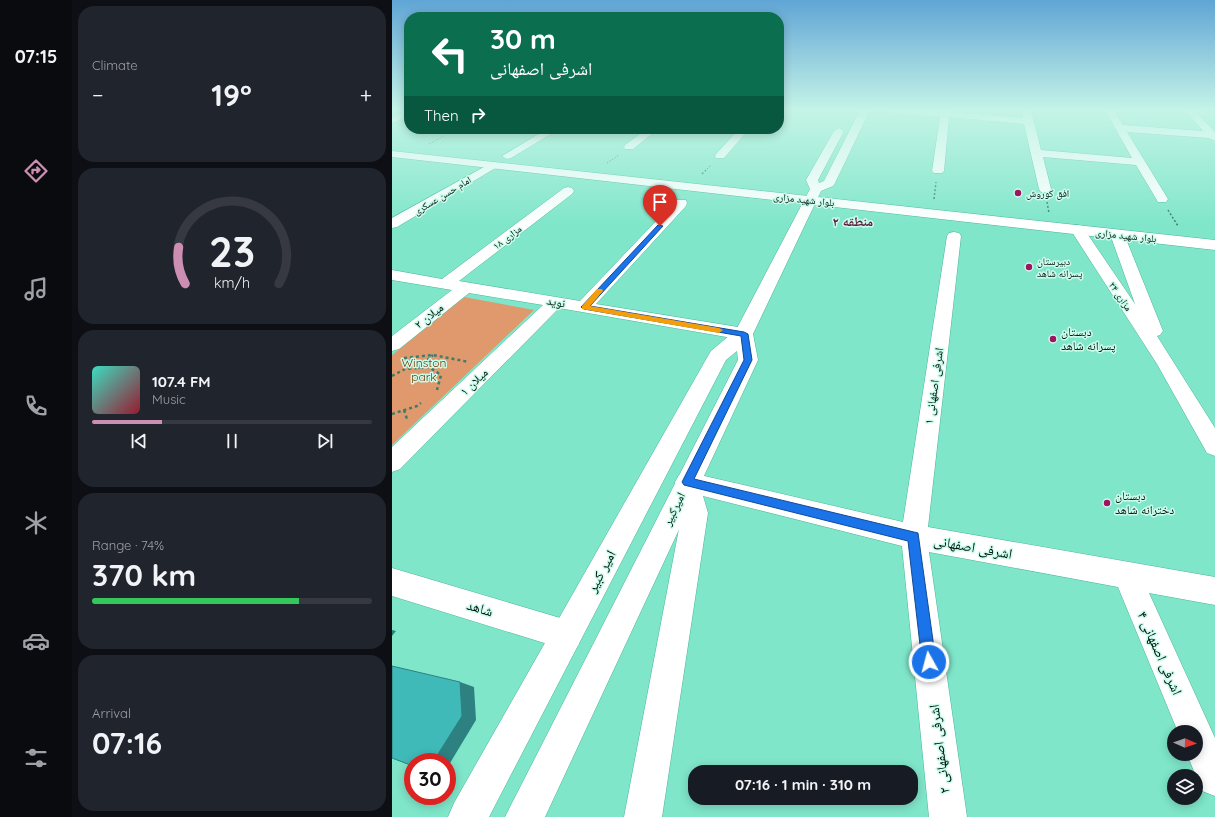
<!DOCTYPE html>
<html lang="en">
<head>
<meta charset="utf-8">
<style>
	:root { --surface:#171b24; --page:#20242c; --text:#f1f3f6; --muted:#9ea1a6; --line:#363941; --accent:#cc8fb3 }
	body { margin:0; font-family:Quicksand,"Noto Naskh Arabic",sans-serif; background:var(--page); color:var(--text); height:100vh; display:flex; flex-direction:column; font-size:15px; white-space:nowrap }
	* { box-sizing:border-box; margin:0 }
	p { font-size:13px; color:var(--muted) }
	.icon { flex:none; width:22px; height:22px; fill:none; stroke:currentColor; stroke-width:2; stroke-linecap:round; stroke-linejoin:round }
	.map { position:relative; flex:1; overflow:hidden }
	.sheet { display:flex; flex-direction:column; gap:6px; padding:6px; background:#0d0f14; width:320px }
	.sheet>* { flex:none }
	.guide { position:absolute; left:12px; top:12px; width:380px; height:122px; border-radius:16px; box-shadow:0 2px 10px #0003; background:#0b6e4f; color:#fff; overflow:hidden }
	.needle { width:26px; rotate:92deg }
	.buttons { position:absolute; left:775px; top:725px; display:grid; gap:8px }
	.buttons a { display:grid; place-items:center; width:36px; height:36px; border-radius:50%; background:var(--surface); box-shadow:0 2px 10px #0003; font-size:20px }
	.speed { position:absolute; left:12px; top:753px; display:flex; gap:8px; font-size:20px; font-weight:700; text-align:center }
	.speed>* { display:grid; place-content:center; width:52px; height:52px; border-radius:50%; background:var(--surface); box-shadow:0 2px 10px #0003; line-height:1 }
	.speed .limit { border:6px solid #d22; background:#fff; color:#111 }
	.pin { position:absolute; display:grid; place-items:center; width:34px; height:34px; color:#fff; margin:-41px -17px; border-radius:50% 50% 50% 0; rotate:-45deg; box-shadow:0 0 4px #0007 }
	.pin .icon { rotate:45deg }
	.me { position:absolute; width:44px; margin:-22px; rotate:353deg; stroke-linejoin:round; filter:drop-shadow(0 0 3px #0008) }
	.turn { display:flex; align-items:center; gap:14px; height:84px; padding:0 20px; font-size:18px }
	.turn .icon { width:52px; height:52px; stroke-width:2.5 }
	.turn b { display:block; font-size:28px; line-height:34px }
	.then { display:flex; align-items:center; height:38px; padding:0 20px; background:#0003; gap:8px; font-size:15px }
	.big { font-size:30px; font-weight:700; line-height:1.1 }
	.sheet .tile { flex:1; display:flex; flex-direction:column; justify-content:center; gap:6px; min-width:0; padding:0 14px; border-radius:16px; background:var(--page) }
	.sheet .dial { align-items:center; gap:0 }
	.dial svg { height:104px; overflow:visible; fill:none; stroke:var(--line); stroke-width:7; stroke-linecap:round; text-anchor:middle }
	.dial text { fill:var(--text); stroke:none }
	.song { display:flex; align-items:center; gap:12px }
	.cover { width:48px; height:48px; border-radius:6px; background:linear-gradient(135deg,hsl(170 70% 55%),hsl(350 70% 35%)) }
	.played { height:4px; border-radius:2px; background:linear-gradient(90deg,var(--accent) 25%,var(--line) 25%) }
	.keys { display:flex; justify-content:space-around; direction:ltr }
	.heat { display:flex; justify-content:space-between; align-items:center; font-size:22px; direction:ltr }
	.charge { height:6px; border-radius:3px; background:linear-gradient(90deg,#34c759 74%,var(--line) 0) }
	.trip { position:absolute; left:296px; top:765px; width:230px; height:40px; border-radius:16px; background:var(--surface); box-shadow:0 2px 10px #0003; font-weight:700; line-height:40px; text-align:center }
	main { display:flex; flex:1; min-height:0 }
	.tabs { display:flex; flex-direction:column; width:72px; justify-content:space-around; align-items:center; background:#090b0e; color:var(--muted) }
	.tabs .icon { width:28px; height:28px }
	.tabs .current { color:var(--accent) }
	.tabs b { font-size:18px; color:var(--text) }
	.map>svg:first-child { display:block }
	.green { fill:#e0996c }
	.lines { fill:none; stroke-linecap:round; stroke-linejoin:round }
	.minor-casing { stroke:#4bb59a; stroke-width:1 }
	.tertiary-casing { stroke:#4bb59a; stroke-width:1 }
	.secondary-casing { stroke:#4bb59a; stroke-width:1 }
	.path-far2 { stroke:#3f7c6b; stroke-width:1; stroke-dasharray:1.5 1.5; stroke-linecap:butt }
	.path-far1 { stroke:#3f7c6b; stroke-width:1.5; stroke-dasharray:2 2; stroke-linecap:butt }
	.path { stroke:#3f7c6b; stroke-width:2.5; stroke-dasharray:3 3; stroke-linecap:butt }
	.minor { fill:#fff; fill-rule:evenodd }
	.tertiary { fill:#fff; fill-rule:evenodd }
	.secondary { fill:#fff; fill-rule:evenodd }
	.shaded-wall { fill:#2d8281 }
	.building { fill:#40bab8; stroke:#2d8281 }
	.route { fill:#1a73e8; stroke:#114b97 }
	.slow { fill:#f59e0b }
	.poi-dot { fill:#9e1461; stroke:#ccfcec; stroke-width:1.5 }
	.labels { text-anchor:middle; stroke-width:3; stroke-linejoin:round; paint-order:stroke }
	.far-poi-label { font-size:10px; fill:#021711; stroke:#ccfcec; text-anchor:start }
	.far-street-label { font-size:10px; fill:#021711; stroke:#ccfcec }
	.street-label { font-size:12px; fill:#021711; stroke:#ccfcec }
	.poi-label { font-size:12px; fill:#021711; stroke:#ccfcec; text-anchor:start }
	.park-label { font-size:12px; fill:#6f3706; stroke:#ccfcec }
	.far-district-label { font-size:13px; font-weight:bold; fill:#5b1b3a; stroke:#ccfcec }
	.near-street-label { font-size:14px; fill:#021711; stroke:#ccfcec }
</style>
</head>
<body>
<main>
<nav class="tabs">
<b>07:15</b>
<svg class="icon current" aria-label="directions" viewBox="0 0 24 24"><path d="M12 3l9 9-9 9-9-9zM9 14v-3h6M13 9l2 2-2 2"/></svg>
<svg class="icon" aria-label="music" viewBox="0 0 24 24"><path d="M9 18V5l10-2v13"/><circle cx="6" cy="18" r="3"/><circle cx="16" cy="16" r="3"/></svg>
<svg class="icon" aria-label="phone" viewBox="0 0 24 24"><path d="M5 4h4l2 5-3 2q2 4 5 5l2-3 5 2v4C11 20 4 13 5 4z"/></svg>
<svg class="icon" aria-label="climate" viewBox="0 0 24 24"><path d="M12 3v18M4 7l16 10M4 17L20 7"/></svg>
<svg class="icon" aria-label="car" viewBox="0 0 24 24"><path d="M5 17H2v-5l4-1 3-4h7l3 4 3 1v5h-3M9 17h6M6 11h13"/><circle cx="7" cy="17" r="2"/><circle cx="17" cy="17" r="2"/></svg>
<svg class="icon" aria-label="filters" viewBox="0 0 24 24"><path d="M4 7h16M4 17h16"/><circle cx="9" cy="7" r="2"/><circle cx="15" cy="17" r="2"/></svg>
</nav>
<section class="sheet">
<div class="tile"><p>Climate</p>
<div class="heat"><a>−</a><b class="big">19°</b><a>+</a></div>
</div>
<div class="tile dial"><svg viewBox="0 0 100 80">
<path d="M14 69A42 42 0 1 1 86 69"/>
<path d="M14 69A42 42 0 0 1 9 41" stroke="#cc8fb3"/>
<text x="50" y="56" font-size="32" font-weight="700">23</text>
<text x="50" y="72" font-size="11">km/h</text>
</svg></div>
<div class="tile">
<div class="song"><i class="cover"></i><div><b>107.4 FM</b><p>Music</p></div></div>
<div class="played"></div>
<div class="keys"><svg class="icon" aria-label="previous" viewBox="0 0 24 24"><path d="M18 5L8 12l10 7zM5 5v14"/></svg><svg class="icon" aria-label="pause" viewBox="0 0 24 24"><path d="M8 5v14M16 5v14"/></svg><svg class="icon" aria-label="next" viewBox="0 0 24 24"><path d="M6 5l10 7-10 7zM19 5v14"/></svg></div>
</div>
<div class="tile"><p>Range · 74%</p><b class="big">370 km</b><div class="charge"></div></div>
<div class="tile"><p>Arrival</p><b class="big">07:16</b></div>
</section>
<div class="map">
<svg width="823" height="817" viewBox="0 0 823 817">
	<rect width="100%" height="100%" fill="#7fe6c9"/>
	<path class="green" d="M72,297l70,13 -142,135v-90z"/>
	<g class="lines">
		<defs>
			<g id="minor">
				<path d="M17,110v6l-17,7v-6z"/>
				<path d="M494,110h64l-1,2 74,6 -1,-8h9l10,40 91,8 -27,-48h9l9,15 80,6 -18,-21h9l21,22v9l-6,-3 -82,-6 41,67 -2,3h-8l-22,-37 -93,-8 8,32 -2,3h-8l-2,-3 -15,-65 -75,-7 -5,54 -2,2h-8l-2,-2 8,-54 -50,-4z"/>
				<path d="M61,129h12c-3,4 -7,4 -12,3z"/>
				<path d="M155,129h12l-48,29 -4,1 -5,-3z"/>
				<path d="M255,129h11l-25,20h-8l-1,-2 1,-2z"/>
				<path d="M347,129h10l-25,29h-8l-1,-2 1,-2z"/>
				<path d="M101,162l4,1 2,2 -2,2 -100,60 -5,1v-10z"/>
				<path d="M176,187l4,1 2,3 -2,3 -113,87 121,20 96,-101h10l1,3 -1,3 -90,98 148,24 6,2 3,4 -3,4 -6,2 -185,-32 -159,161 -8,3v-25l151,-142 -74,-12 -70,56 -7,2v-15l60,-46 -60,-10v-10l50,9 122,-91z"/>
				<path d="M685,225l5,1 53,78 -25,-70 2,-3 5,-1 5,1 2,3 39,97 -3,4 -3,1 58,92v28l-8,-3 -50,-89 -87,-135 2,-3z"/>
				<path d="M562,232l5,1 2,3 -33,291 287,50v28l-66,-12 66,145v58l-13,-5 -15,-37h9v-22h-18l-60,-145 -189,-35 38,265h-38l-27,-271 -199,-50 5,17 -46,304h-38l58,-304 -7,-31 4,-7 8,-3 216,50 44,-286 2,-3z"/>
				<path d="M0,568l175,52 11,4 4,11 -4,11 -11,4 -175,-54z"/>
			</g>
			<path id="tertiary" d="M468,110h10l-35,73 -2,3 -12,5 -68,143 5,26 -213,457h-40l233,-457 -1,-9 -11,9 -237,457h-41l6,-14 254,-447 3,-5 25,-21 74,-141 -4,-9 28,-49 5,-3 5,3 -26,49 1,3 5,-2z"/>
			<path id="secondary" d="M0,151l823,89v10l-823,-93z"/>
		</defs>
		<use href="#minor" class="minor-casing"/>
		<use href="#tertiary" class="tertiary-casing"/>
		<use href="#secondary" class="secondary-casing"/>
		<g class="path-far2">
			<path d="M37,144l15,-8"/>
			<path d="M215,163l12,-8"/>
			<path d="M313,171l6,-6"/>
		</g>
		<g class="path-far1">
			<path d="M310,174l4,-4"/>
			<path d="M542,199l2,-17"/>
			<path d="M655,202l2,11"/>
			<path d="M776,210l10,16"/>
		</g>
		<g class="path">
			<path d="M12,358l29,-3 36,7"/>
			<path d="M26,368l15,-13"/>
			<path d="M0,376l13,-7 24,-2 12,8 -4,15"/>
			<path d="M12,410l3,9"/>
			<path d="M0,414l25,-8 4,-3"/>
		</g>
		<use href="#minor" class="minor"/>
		<use href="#tertiary" class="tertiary"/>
		<use href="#secondary" class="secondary"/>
	</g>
	<g class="shaded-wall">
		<path d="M0,630l4,1 -4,5z"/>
		<path d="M68,682l14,5 2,33 -29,48v-6h-14z"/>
	</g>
	<path class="building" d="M0,666l68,16 2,34 -29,46h-20v4l-21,-8z"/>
	<linearGradient id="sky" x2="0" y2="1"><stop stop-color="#60a5d5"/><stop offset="0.49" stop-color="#c5f4e7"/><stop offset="1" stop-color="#c5f4e7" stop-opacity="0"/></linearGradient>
	<rect width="823" height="225" fill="url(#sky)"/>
	<path class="route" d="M266,225l5,1 -73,80 154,26 4,2 4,26 -58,119 224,54 18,129 -2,4 -5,2 -5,-2 -2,-4 -14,-121 -224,-56 -2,-3 62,-122 -3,-24 -157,-27 -3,-2z"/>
	<path class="slow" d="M205,289h5l1,2 -13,15 129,22 4,2 -4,3 -137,-24v-3z"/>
	<g class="poi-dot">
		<circle cx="626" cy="193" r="4"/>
		<circle cx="637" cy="267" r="4"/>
		<circle cx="661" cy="339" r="4"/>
		<circle cx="715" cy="503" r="4"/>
	</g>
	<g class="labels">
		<g class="far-poi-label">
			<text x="634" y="197">افق کوروش</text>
			<text x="645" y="265">دبیرستان<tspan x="645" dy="12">پسرانه شاهد</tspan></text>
		</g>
		<g class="far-street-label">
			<text transform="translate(50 195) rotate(-31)" y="4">امام حسن عسکری</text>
			<text transform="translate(412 199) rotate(6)" y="4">بلوار شهید مزاری</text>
			<text transform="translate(734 235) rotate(6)" y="4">بلوار شهید مزاری</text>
			<text transform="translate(115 237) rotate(-37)" y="4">مزاری ۱۸</text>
			<text transform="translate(729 296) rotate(56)" y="4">مزاری ۲۴</text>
		</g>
		<g class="street-label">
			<text transform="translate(164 302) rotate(10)" y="4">نوید</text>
			<text transform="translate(37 316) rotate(-38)" y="4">میلان ۲</text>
			<text transform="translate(82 382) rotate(-44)" y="4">میلان ۱</text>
			<text transform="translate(542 386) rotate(-82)" y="4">اشرفی اصفهانی ۱</text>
			<text transform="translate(282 509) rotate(-64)" y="4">امیرکبیر</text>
		</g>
		<g class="poi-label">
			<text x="669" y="336">دبستان<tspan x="669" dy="14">پسرانه شاهد</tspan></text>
			<text x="723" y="500">دبستان<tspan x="723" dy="14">دخترانه شاهد</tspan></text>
		</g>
		<g class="park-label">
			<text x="32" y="367">Winston<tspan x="32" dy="14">park</tspan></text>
		</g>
		<g class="far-district-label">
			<text x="461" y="226">منطقه ۲</text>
		</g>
		<g class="near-street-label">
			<text transform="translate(581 547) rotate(10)" y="5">اشرفی اصفهانی</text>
			<text transform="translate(209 571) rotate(-62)" y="5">امیر کبیر</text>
			<text transform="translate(88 608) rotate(17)" y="5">شاهد</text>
			<text transform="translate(768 653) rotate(66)" y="5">اشرفی اصفهانی ۴</text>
			<text transform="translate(547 749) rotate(-97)" y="5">اشرفی اصفهانی ۲</text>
		</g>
	</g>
</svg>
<div class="buttons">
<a><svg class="needle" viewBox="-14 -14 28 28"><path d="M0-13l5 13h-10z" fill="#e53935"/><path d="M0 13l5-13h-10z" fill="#9ea1a6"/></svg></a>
<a><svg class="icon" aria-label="layers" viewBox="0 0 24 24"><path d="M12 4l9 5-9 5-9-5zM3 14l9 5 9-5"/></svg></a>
</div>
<div class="speed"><div class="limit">30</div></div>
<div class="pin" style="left:268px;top:226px;background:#d93025"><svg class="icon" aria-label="arrive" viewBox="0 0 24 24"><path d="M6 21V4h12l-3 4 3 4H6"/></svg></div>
<svg class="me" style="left:537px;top:662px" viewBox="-20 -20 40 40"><circle r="17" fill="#1a73e8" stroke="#fff" stroke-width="3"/><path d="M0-11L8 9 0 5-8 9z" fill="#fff"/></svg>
<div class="trip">07:16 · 1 min · 310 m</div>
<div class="guide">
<div class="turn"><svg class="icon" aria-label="left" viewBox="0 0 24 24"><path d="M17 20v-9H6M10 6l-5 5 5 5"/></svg><div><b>30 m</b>اشرفی اصفهانی</div></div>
<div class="then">Then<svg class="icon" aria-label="right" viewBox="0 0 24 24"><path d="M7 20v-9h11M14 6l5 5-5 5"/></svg></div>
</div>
</div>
</main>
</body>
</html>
